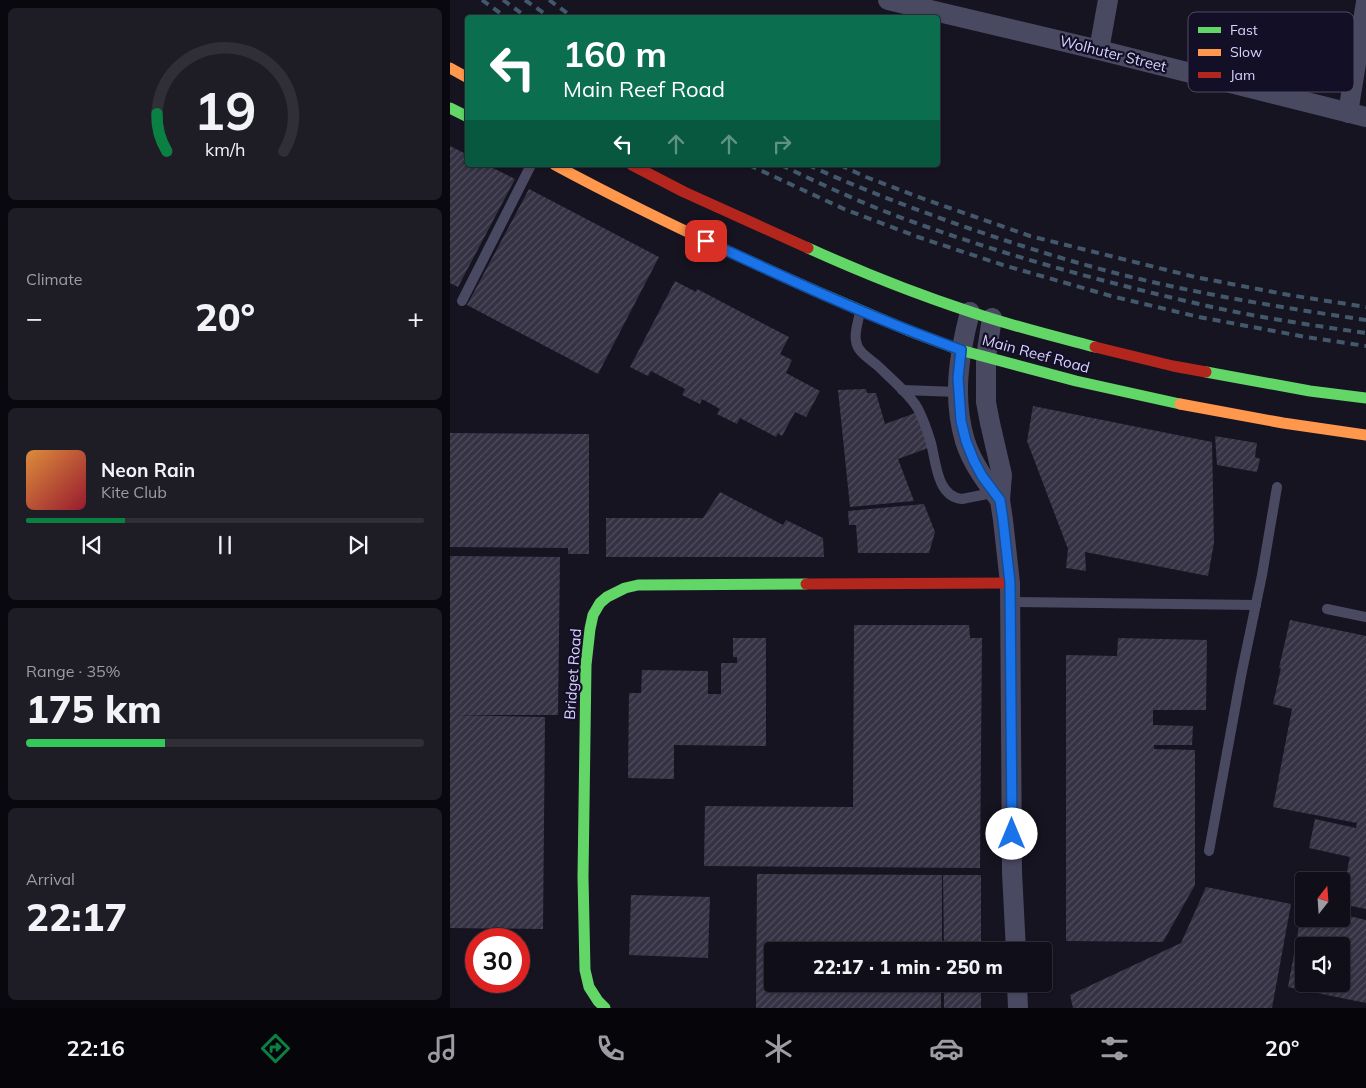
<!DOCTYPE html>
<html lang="en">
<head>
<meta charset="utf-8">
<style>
	:root { --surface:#100f19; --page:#1e1d26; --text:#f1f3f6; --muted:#9c9ca2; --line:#302f38; --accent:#0b8043 }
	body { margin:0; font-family:Mulish,sans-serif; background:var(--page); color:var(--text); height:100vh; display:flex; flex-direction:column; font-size:19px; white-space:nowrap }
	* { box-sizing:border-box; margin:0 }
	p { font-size:16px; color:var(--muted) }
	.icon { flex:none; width:28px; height:28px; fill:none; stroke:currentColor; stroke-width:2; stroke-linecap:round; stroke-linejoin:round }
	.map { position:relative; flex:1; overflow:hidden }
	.details { display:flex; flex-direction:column; gap:8px; padding:8px; background:#09080e; width:450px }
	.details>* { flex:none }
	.guide { position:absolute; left:15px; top:15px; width:475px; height:152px; border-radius:5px; box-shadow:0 1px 4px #0004,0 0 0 1px var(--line); background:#0b6e4f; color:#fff; overflow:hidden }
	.needle { width:32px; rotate:17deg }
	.fabs { position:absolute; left:845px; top:872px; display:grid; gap:10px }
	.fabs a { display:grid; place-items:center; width:55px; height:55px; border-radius:5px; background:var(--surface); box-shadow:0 1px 4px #0004,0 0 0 1px var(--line); font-size:25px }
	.speed { position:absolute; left:15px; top:928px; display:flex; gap:10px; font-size:25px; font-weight:700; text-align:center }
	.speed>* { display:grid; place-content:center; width:65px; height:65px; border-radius:50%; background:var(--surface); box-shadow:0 1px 4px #0004,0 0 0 1px var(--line); line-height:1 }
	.speed .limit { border:8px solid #d22; background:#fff; color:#111 }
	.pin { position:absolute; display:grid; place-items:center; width:42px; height:42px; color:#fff; margin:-21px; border-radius:10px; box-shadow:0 2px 8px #0006 }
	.me { position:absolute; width:55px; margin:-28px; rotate:0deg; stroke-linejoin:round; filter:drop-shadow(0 0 4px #0008) }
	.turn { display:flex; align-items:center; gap:18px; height:105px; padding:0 15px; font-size:22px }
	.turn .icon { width:65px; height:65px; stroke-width:2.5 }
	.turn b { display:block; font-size:35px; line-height:42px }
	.lanes { display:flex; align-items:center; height:48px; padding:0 15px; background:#0003; justify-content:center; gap:25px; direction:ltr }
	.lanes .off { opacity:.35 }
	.big { font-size:38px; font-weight:800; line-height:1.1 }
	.details .tile { flex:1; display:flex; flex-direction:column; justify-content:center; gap:8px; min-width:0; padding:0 18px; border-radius:8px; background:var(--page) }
	.details .dial { align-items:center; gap:0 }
	.dial svg { height:130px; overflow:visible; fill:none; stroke:var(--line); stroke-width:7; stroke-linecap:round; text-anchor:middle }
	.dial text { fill:var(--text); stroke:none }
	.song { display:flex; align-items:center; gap:15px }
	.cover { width:60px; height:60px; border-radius:8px; background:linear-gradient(135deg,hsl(30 70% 55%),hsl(350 70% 35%)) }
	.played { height:5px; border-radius:2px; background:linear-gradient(90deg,var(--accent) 25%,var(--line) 25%) }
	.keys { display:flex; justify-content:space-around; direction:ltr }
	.heat { display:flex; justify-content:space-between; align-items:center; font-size:28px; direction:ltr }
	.charge { height:8px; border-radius:4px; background:linear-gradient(90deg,#34c759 35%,var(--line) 0) }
	.trip { position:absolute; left:314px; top:942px; width:288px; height:50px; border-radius:5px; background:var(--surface); box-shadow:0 1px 4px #0004,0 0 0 1px var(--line); font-weight:800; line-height:50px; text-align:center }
	.tab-bar { display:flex; height:80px; justify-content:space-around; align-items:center; background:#06060a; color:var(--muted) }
	.tab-bar .icon { width:35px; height:35px }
	.tab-bar .current { color:var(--accent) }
	.tab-bar b { font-size:22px; color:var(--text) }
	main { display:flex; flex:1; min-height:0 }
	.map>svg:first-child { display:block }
	.building { fill:url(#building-hatch); fill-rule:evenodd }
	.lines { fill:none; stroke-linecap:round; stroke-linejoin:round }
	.lane { stroke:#4a4962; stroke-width:10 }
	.street { stroke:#4a4962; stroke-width:20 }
	.fast { stroke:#63d668; stroke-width:11 }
	.slow { stroke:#ff974d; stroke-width:11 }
	.jam { stroke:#b3261e; stroke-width:11 }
	.rail { stroke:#43596b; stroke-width:4; stroke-dasharray:8 6; stroke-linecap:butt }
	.route-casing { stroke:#114b97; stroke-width:12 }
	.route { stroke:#1a73e8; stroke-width:9 }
	.labels { text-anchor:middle; stroke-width:4.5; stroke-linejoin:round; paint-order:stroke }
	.street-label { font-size:15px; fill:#d9d4ff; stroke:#130f26 }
	.key { fill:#130f26; stroke:#4e4a67; stroke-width:1 }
	.key-label { font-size:14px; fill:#d9d4ff }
</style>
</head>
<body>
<main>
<section class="details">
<div class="tile dial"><svg viewBox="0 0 100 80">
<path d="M14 69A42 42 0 1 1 86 69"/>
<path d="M14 69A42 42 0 0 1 8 46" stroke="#0b8043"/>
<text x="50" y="56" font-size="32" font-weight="700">19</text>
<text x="50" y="72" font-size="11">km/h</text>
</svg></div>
<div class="tile"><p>Climate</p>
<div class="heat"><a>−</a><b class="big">20°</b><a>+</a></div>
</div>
<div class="tile">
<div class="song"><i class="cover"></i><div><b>Neon Rain</b><p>Kite Club</p></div></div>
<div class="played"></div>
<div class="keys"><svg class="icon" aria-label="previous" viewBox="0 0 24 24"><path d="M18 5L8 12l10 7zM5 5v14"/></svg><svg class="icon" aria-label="pause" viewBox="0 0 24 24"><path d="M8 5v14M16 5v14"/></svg><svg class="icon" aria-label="next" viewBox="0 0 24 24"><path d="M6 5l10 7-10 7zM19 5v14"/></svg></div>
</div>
<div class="tile"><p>Range · 35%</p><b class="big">175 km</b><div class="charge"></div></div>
<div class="tile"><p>Arrival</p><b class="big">22:17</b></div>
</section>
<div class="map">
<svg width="916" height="1008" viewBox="0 0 916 1008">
	<defs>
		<pattern id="building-hatch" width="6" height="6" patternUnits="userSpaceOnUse" patternTransform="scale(1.25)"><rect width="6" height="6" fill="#343243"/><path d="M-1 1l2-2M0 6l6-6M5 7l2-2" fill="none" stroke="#514f5f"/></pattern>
	</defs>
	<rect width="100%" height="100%" fill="#161421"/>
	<g class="building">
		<path d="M0,146l18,9v10h19l28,14 -57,108 -8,-4z"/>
		<path d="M79,189l130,68 -61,117 -131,-69z"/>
		<path d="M225,281l21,11 1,-3 92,48 -9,17 12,6 -6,13 34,18 -14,26 -11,-5 -13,24 -4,-3 -2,4 -36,-19 -3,6 -20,-10 3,-5 -18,-10 -2,5 -18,-9 3,-6 -34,-18 -3,5 -18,-9z"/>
		<path d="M416,389l1,4h9l9,31 33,-12 13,35 -33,12 16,42 -64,6 -12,-117z"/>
		<path d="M583,406l179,36 2,101 -6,33 -123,-24 1,19 -20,-3 2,-19 -41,-108z"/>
		<path d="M0,433l139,1v120h-21v-6l-118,-1z"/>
		<path d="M765,436l42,7 -2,14 5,2 -3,13 -40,-7z"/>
		<path d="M270,492l63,33 3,-5 37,18 1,19h-218v-39h97z"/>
		<path d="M474,504l11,28 -6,21h-71l-2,-28h-7l-1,-14z"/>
		<path d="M0,556l110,1 -2,158h-104l91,2 -2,212 -93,-1z"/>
		<path d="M840,620l76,16v273l-25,-5v-6l9,-41 -41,-9 6,-29 41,9 1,-5 -84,-16 19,-98 -19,-5 8,-36h-2z"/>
		<path d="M404,625h115l1,13h12l-2,230 -276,-2 1,-60 148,1z"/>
		<path d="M283,638h33v108l-92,-1v34l-46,-1 1,-85h12l1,-23 66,1v23h13v-31h16v-6h-4z"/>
		<path d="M668,638l89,2 -1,70h-53v15l40,1 -1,19h-38v4l41,1v135l-32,57 -97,-1v-286l51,1z"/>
		<path d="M307,874l185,1v76h-170v33h169v24h-185z"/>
		<path d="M493,875h38v76h-37z"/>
		<path d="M756,887l85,17 -19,104h-199l-3,-13 111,-52z"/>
		<path d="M181,895l79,2 -2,61 -79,-3z"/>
		<path d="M853,904h1v15h37v-5l25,6v83l-78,-16zM854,946h37v38h-37z"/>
		<rect x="494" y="984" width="37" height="24"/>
	</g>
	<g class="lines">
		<g class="lane">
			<path d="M12,301l69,-136"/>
			<path d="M410,311c-1,9 -6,20 -4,30 1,11 14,18 22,25 11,11 36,32 41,45 5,10 9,22 12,32 5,19 6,54 31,56l35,-7"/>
			<path d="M452,390l56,2"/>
			<path d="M561,602l245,3"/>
			<path d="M877,609l39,8"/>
			<path d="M759,851l32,-175 21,-101 15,-88"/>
		</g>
		<g class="street">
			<path d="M438,0l211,50 267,67"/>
			<path d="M649,50l9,-50"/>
			<path d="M898,113l18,-111"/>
			<path d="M520,312c-11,42 -18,86 -5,129 7,22 21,41 35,59"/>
			<path d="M542,318l-6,39v45l4,21 12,52 -2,25 3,20 7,63 2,289 4,79"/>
			<path d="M567,984l1,24"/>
		</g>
		<g class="fast">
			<path d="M0,108l18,9"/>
			<path d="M358,248c53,24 108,46 163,64 41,14 82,24 124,35"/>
			<path d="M366,291l91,39 53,20 116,31 104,23"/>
			<path d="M756,372l104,19 56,7"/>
			<path d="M155,1008l-7,-7 -9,-14 -4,-17 -2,-93 3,-212 4,-36 3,-14 7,-12 7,-6 18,-9 13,-3 168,-1"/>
		</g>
		<g class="slow">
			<path d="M0,68l18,10"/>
			<path d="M105,165c85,46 173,87 261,126"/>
			<path d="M730,404l103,19 83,12"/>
		</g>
		<g class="jam">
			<path d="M182,165l52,27 124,56"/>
			<path d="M645,347l78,19 33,6"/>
			<path d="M356,584l204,-1"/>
		</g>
		<g class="rail">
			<path d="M32,0l25,18"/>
			<path d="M53,0l25,18"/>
			<path d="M75,0l26,18"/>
			<path d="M99,0l25,18"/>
			<path d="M299,165l95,44 74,28 85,28 108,31 88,21 107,20 60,9"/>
			<path d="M331,165c44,21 89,42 135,58 92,33 187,59 283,81 55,13 111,21 167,29"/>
			<path d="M358,165c53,24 108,45 163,64 50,17 101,33 152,46 80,20 162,33 243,45"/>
			<path d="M390,165l26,12 58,22 106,37 165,41 94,18 77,12"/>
		</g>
	</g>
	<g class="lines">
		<defs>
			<path id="route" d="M256,241c84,39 168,78 255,109l-3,28 3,43 5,20 8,20 8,15 18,24 3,20 7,63 2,251"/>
		</defs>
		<use href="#route" class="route-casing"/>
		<use href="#route" class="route"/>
	</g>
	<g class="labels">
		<g class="street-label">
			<text transform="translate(663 54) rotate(14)" y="5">Wolhuter Street</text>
			<text transform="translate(586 354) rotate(15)" y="5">Main Reef Road</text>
			<text transform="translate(123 674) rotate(-86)" y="5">Bridget Road</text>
		</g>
	</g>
	<rect x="738" y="12" width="166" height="80" rx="8" class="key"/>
	<rect x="748" y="27" width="23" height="6" fill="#63d668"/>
	<rect x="748" y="49" width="23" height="7" fill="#ff974d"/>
	<rect x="748" y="72" width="23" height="6" fill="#b3261e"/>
	<g class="key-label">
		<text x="780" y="35">Fast</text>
		<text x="780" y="57">Slow</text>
		<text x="780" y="80">Jam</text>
	</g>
</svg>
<div class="fabs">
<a><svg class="needle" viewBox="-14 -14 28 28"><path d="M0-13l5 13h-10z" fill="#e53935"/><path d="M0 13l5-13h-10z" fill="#9c9ca2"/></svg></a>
<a><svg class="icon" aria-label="sound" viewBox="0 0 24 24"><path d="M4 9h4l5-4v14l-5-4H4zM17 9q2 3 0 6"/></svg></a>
</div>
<div class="speed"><div class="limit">30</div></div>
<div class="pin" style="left:256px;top:241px;background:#d93025"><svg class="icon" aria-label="arrive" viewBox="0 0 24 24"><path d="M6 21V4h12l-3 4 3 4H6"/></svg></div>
<svg class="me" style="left:562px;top:834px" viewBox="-20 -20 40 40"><circle r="19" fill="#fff"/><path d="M0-13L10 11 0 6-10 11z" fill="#1a73e8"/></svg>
<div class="trip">22:17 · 1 min · 250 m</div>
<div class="guide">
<div class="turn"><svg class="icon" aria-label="left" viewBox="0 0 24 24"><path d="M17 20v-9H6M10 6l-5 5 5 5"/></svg><div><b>160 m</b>Main Reef Road</div></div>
<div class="lanes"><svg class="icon" aria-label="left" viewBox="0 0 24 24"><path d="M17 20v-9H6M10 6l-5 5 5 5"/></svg><svg class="icon off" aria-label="ahead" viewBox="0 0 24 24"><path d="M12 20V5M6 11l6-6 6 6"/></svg><svg class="icon off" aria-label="ahead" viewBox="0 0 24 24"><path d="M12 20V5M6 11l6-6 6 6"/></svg><svg class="icon off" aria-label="right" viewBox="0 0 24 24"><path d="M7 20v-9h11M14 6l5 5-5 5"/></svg></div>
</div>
</div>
</main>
<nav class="tab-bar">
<b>22:16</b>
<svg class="icon current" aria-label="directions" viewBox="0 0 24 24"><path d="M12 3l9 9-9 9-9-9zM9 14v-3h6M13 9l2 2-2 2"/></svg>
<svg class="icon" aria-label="music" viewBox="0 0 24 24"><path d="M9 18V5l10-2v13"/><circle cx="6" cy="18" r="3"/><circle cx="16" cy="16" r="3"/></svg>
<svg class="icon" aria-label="phone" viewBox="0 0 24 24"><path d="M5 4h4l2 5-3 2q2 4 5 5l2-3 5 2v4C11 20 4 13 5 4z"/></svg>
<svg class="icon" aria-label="climate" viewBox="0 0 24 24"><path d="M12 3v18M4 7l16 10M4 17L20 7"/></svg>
<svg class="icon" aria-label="car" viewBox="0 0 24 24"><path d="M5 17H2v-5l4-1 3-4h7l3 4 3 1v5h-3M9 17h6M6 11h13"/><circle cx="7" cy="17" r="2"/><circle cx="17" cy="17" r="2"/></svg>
<svg class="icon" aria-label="filters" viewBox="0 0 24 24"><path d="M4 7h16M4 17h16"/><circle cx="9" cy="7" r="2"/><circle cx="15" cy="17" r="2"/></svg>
<b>20°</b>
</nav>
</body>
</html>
